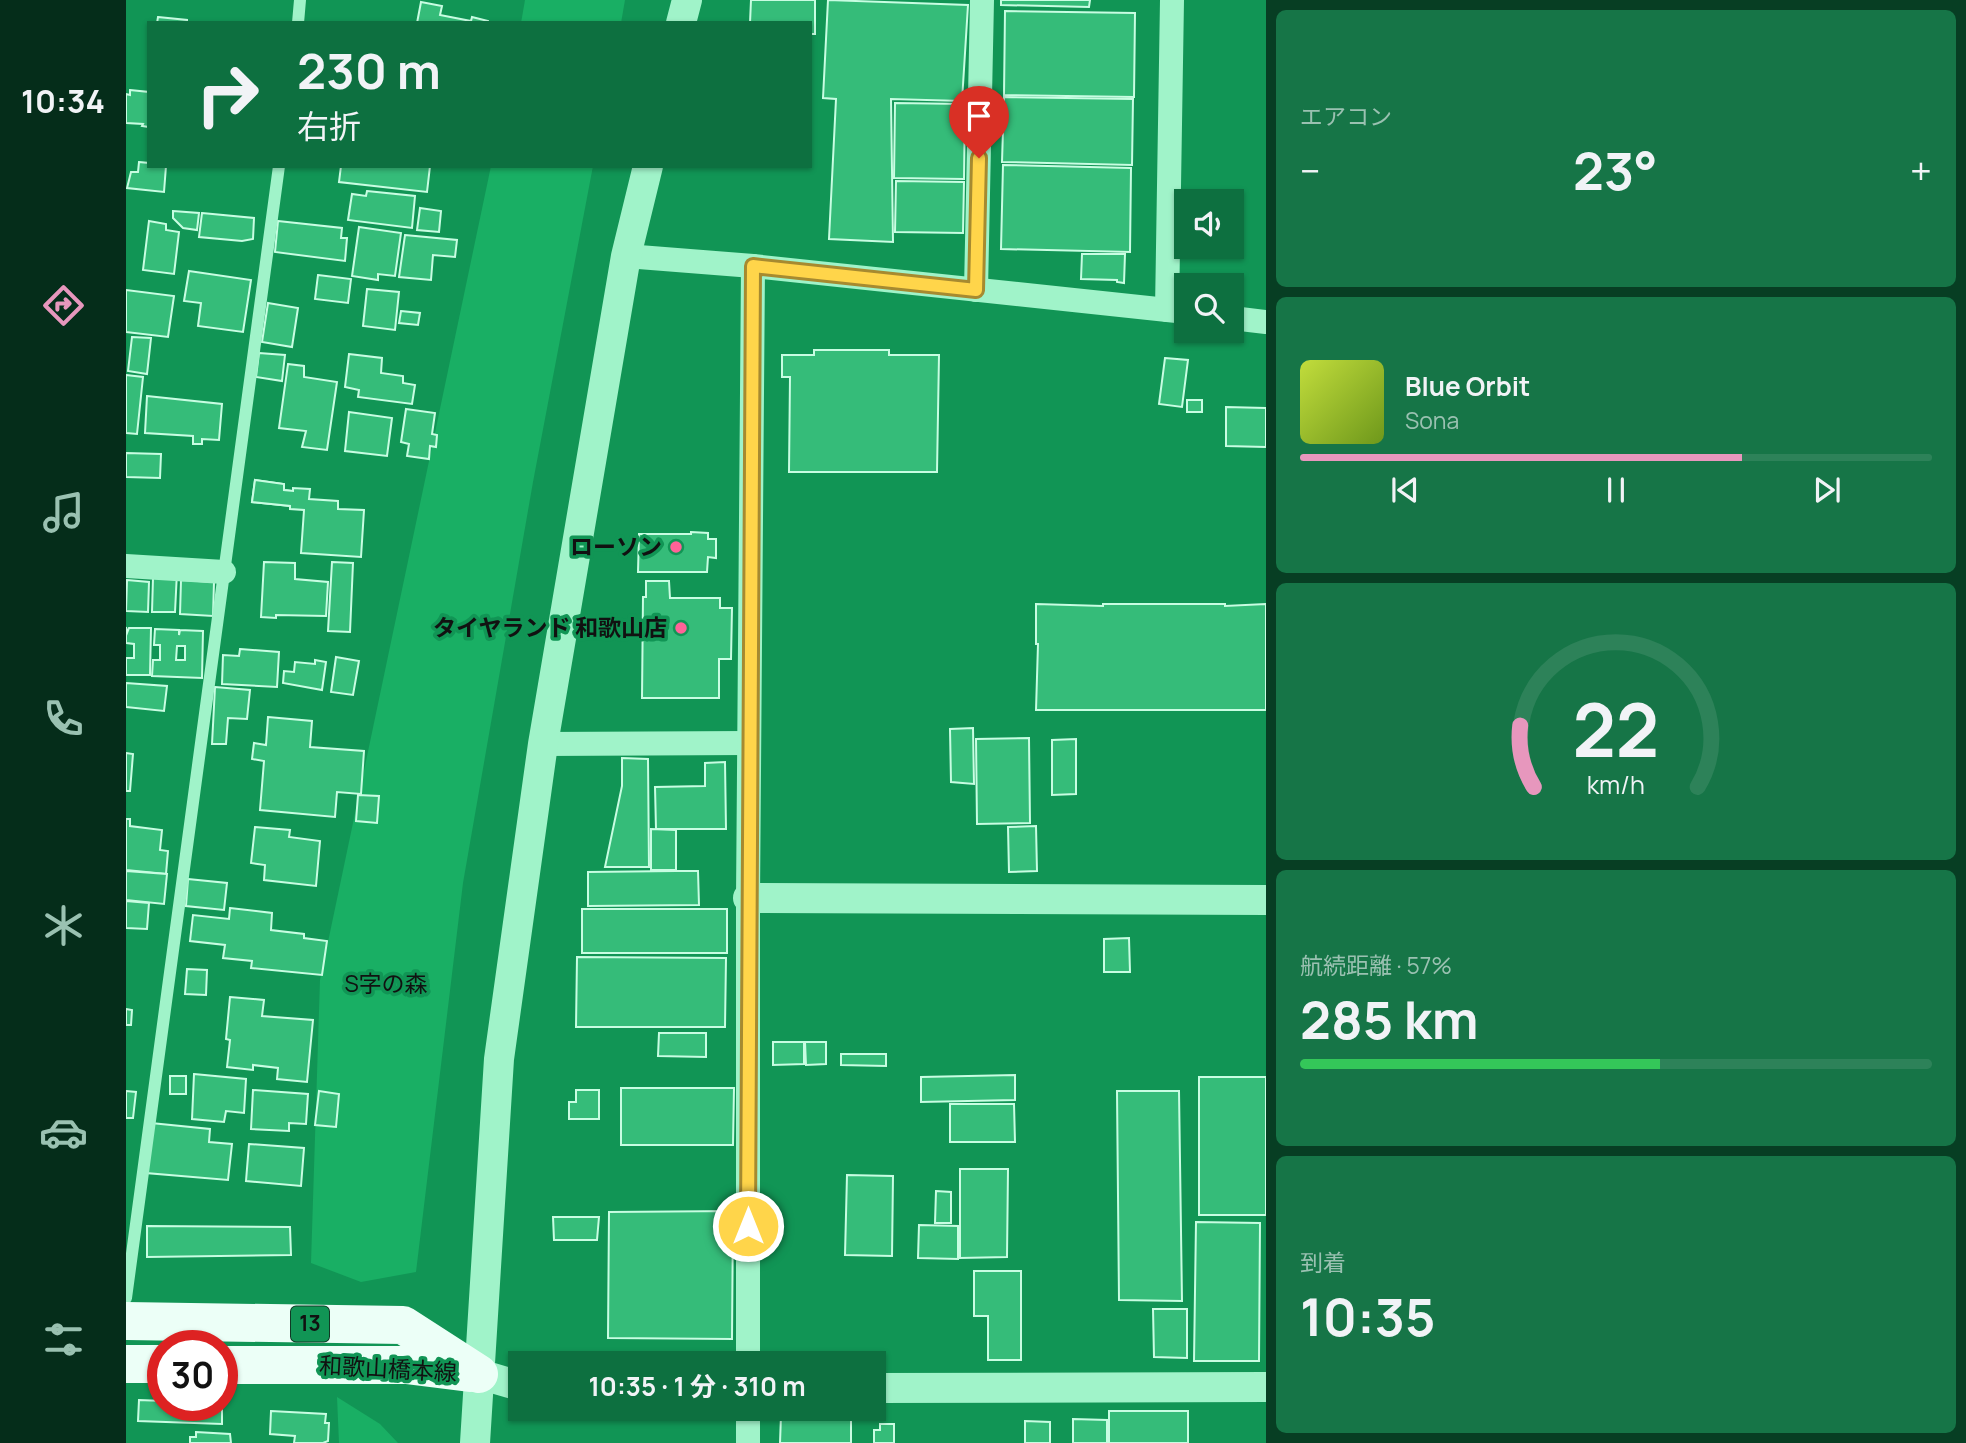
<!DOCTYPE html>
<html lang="ja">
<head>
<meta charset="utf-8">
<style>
	:root { --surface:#0d7040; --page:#167547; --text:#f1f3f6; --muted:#9ac1b1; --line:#2d8259; --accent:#e797bd }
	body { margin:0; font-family:Manrope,"Noto Sans JP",sans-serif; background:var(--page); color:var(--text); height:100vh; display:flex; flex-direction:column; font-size:26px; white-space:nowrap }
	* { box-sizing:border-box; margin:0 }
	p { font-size:23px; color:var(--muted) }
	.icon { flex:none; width:38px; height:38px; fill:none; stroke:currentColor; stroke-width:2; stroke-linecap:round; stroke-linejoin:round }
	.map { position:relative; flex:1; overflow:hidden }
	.sheet { display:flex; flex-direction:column; gap:10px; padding:10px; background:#073e23; width:700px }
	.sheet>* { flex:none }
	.banner { position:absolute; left:21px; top:21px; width:665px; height:147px; border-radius:0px; box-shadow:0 2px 5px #0004; background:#0d7040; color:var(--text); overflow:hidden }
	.tools { position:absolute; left:1048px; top:189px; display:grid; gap:14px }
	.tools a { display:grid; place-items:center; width:70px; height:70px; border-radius:0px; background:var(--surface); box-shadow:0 2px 5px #0004; font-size:35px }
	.speed { position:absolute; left:21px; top:1330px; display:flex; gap:14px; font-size:35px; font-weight:700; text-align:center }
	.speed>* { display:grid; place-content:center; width:91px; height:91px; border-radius:50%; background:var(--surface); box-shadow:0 2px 5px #0004; line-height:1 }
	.speed .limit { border:10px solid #d22; background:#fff; color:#111 }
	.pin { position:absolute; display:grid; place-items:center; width:60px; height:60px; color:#fff; margin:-72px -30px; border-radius:50% 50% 50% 0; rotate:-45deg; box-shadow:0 0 7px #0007 }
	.pin .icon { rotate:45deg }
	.me { position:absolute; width:77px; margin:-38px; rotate:0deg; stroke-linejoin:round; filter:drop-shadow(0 0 5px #0008) }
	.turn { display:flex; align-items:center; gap:24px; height:147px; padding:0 35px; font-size:32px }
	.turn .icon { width:91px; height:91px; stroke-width:2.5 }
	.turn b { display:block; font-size:49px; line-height:60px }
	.big { font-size:52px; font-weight:700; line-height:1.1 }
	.sheet .card { flex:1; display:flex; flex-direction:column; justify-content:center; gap:10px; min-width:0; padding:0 24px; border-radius:10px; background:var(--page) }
	.sheet .dial { align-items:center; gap:0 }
	.dial svg { height:182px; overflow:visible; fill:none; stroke:var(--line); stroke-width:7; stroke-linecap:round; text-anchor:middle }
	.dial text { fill:var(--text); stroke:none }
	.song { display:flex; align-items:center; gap:21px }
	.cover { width:84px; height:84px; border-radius:10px; background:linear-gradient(135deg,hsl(70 70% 55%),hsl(80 70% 35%)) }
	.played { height:7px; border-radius:4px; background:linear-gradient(90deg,var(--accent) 70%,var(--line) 70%) }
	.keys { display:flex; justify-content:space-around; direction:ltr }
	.heat { display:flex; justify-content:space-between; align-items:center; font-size:38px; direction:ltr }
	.charge { height:10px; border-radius:5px; background:linear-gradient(90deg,#34c759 57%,var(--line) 0) }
	.trip { position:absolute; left:382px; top:1351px; width:378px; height:70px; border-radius:0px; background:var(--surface); box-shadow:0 2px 5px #0004; font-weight:700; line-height:70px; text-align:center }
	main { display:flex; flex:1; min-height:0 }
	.tabs { display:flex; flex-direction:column; width:126px; justify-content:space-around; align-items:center; background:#052d1a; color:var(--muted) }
	.tabs .icon { width:49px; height:49px }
	.tabs .selected { color:var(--accent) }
	.tabs b { font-size:32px; color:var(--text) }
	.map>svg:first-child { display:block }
	.green { fill:#19af64 }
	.building { fill:#35bc79; stroke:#c8fde2; stroke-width:2; fill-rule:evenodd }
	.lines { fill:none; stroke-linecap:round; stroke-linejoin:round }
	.service { stroke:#a0f3c9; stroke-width:12 }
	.minor { stroke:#a0f3c9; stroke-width:24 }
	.tertiary { stroke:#a0f3c9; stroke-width:30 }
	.primary { stroke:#ecfff7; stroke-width:38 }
	.route-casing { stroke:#a68a30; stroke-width:18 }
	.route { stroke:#ffd54a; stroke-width:12 }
	.poi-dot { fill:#ff6298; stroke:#119555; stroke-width:2.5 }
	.labels { text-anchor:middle; stroke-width:7; stroke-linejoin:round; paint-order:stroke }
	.shield { fill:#119555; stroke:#113925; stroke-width:2 }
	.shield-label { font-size:21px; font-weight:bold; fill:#111 }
	.poi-label { font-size:23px; font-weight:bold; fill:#111; stroke:#119555; text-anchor:end }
	.park-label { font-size:23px; fill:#111; stroke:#119555 }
	.street-label { font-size:23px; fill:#111; stroke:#119555 }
</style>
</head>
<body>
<main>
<nav class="tabs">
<b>10:34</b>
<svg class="icon selected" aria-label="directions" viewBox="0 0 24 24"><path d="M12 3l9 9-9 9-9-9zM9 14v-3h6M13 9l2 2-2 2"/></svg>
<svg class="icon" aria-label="music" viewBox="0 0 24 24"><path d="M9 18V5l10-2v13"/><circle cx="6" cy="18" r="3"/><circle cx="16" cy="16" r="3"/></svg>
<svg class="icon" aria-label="phone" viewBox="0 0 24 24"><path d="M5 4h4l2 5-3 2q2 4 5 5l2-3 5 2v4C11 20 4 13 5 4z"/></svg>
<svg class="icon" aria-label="climate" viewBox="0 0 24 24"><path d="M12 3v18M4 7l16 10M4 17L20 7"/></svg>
<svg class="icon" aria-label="car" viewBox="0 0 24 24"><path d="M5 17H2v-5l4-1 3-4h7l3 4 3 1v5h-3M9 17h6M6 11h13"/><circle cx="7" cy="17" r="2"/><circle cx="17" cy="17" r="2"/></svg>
<svg class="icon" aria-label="filters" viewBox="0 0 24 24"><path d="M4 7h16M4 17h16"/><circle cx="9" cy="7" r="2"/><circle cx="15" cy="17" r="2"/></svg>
</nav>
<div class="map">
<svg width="1140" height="1443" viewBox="0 0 1140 1443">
	<rect width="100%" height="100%" fill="#119555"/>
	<g class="green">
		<path d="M399,0h100l-4,23h-100z"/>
		<path d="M365,166h102l-60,316 -70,401 -47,389 -55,10 -50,-19 9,-283z"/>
		<path d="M211,1397l43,27 18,19h-59z"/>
	</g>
	<g class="building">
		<path d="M625,0h64v34h-5v-11h-60z"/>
		<path d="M702,0l140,5 -6,96 -71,-2 2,143 -64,-3 7,-140 -13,-1z"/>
		<path d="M875,0h89l-1,7 -88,-2z"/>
		<path d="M295,2l21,4 -2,9 31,6 1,-4 16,4v2h-71z"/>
		<path d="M879,11l130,2 -1,84 -130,-2z"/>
		<path d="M32,17l29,3v3h-30z"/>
		<path d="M4,90l19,2v35l-7,-1 1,-2 -17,-1v-29l4,1z"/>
		<path d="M878,97l129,2 -1,66 -130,-3z"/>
		<path d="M769,103l70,1 -1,75 -70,-1z"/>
		<path d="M13,162l10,1v3h17l-2,26 -37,-4 4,-16h7z"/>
		<path d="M877,165l128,3 -1,84 -129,-3z"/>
		<path d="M215,166h89l-3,26 -88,-10z"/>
		<path d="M770,181l68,1 -1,51 -68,-1z"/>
		<path d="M241,191l48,5 -3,32 -64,-8 4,-26 14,2z"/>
		<path d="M294,208l21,3 -2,21 -22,-2z"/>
		<path d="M47,211l26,2 -2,17 -14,-2 -10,-10z"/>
		<path d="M76,213l52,5 -1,21 -11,2 -43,-4z"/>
		<path d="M23,221l17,3v6l13,2 -5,42 -31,-4z"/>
		<path d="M152,221l64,7 -1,10h6l-2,23 -70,-9z"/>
		<path d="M233,227l42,6 -6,43 -17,-2v6l-26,-4z"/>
		<path d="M279,235l52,5 -2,17 -22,-2 -2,25 -32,-3z"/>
		<path d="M956,254h43l-1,29 -7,-1v-2l-36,-1z"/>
		<path d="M63,271l62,9 -8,52 -45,-6 3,-23 -17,-2z"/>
		<path d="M192,275l33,4 -3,24 -33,-4z"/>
		<path d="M241,289l32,3 -4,38 -32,-4z"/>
		<path d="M0,290l48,6 -6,41 -42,-5z"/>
		<path d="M142,303l30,5 -6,39 -30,-5z"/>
		<path d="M275,311l19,2 -2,12 -19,-2z"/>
		<path d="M6,337l19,1 -4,36 -19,-3z"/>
		<path d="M688,350h75v5h50l-2,117h-148l1,-95h-8v-22h32z"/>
		<path d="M133,353l26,2 -3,26 -26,-4z"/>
		<path d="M223,354l33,4 -1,15 22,3v7l12,2 -3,19 -54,-7 1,-7 -14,-3z"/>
		<path d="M1039,358l23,2 -6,47 -23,-3z"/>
		<path d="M162,364l16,2v11l33,5 -10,68 -25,-3 4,-16 -27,-3z"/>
		<path d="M0,375l17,2 -6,57 -11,-1z"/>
		<path d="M21,396l75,8 -3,36 -17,-1v5h-9v-8l-48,-3z"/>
		<rect x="1061" y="400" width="15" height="12"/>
		<path d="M1100,407l40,1v39l-40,-1z"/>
		<path d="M280,409l29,4 -3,21 5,1 -1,12 -6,-1 -1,13 -22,-3 2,-12 -8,-2z"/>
		<path d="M223,412l43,6 -5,38 -42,-5z"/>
		<path d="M0,453l35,1 -1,24 -34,-1z"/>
		<path d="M129,480l29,4v6l9,1 -3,15 -38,-4z"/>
		<path d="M129,480l29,4v6l9,1v-3l17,1 -1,10 29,2v8l26,1 -3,47 -60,-4 3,-43 -14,-1v-3l-38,-4z"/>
		<path d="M565,532l17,1v6h8v19l-8,-1 -1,15h-69l1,-38h52z"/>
		<path d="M138,562l31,1v16l33,3 -2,34 -50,-1v3l-15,-1z"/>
		<path d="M206,562l21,1 -3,69 -22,-1z"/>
		<path d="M51,572l-2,40h-23l1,-34z"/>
		<path d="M1,580l22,2 -1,30 -22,-1z"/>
		<path d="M55,580l33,2 -1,34 -33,-2z"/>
		<path d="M520,581h23l1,17h50v10h12l-1,51h-12v39h-77l1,-101h3z"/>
		<path d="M910,604l67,2v-2h122v2l41,-2v106h-230l2,-66h-2z"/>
		<path d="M0,627l1,6 2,-5h22l-1,47h-24v-17h8v-14l-8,-1z"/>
		<path d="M29,629l24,1v5l1,-5 23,1 -1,47 -50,-2 1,-16h7v-15h-6zM51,646h8v14h-9z"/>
		<path d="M114,649l39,3 -2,35 -55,-3 1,-29 16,1z"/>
		<path d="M210,657l23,4 -6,34 -22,-3z"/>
		<path d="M189,660l11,2 -4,28 -39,-7 1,-12 10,1 1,-10 20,2z"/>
		<path d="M0,683l41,3 -3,25 -38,-4z"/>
		<path d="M89,687l35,3 -3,29 -19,-1 -2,26h-14z"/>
		<path d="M142,717l44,4 -2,26 54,4 -3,43 -24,-2 -2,25 -75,-7 4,-49 -12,-2 2,-16 12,2z"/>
		<path d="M847,728l1,56 -23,-2 -1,-53z"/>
		<path d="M903,738l1,85 -53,1 -1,-85z"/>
		<path d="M950,739v55l-24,1v-55z"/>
		<path d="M0,753l7,1 -3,37h-4z"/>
		<path d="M496,758l26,1 1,108h-44l17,-81z"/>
		<path d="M599,762l1,67h-70l-1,-42 50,-1v-23z"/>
		<path d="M232,795l21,1 -2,27 -21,-2z"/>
		<path d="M0,819h4v7l32,4 -2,20 8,1 -2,23 -40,-4z"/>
		<path d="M910,826l1,45 -28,1 -1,-45z"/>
		<path d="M129,827l35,3 -1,7 31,4 -4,45 -52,-6 1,-15 -14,-2z"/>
		<path d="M525,829l25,1v40h-25z"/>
		<path d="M0,871l41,3 -3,30 -38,-4z"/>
		<path d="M550,871h22l1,34 -111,1v-34z"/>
		<path d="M62,879l39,4 -3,27 -38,-4z"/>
		<path d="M0,901l23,2 -2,26 -21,-1z"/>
		<path d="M104,908l42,5 -1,17 33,4v4l23,3 -5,34 -71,-7 1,-7 -29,-3 2,-13 -35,-4 3,-26 36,4z"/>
		<rect x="456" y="909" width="145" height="44"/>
		<path d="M1003,938l1,34h-26v-33z"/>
		<path d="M451,957l149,1 -1,69h-149z"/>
		<path d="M61,969l20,1 -1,25 -21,-1z"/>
		<path d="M104,997l34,3 -2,16 51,4 -6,62 -30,-3 1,-11 -25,-3v5l-26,-3 3,-27 -4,-1z"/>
		<path d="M0,1009l6,1 -1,15h-5z"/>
		<path d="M533,1033h47v24l-48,-1z"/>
		<path d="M647,1042h31v22l-31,1z"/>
		<path d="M679,1042h21v22l-20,1z"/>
		<path d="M715,1054h45v12l-45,-1z"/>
		<path d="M68,1074l52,5 -2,34 -18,-2 -2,11 -32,-3z"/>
		<path d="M889,1075v25l-94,2v-25z"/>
		<rect x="44" y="1076" width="16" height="18"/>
		<rect x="1073" y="1077" width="67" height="138"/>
		<path d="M495,1088h113l-1,57h-112z"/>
		<path d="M127,1090l55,4 -2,30 -17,-1v8l-38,-2z"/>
		<path d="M450,1090h23v29h-30v-17h7z"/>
		<path d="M0,1091l10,1 -3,26h-7z"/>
		<path d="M193,1091l20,3 -3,33 -21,-2z"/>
		<path d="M991,1091h62l3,210 -63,-1z"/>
		<path d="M824,1104h64l1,38h-65z"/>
		<path d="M25,1123l59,6 -1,13 23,2 -4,36 -82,-7z"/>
		<path d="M123,1144l55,4 -3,38 -55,-5z"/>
		<path d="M834,1169h48l-1,88 -47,1z"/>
		<path d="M721,1175l46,1 -1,80 -47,-1z"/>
		<path d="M810,1191l15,1v31h-16z"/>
		<path d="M607,1211l-1,128 -124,-1 1,-126z"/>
		<path d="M427,1217h46l-2,23h-43z"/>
		<path d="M1070,1222l64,1 -1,138h-65z"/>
		<path d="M793,1225l39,1v33l-40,-1z"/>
		<path d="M21,1226l143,1 1,28 -144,2z"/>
		<path d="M848,1271h47v89h-33v-44h-14z"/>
		<path d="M1027,1309h34v49l-33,-1z"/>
		<path d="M13,1400l24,1v4h59v-2v21l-84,-3z"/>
		<path d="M145,1411l55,3 -1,9h4l-1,18 -5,2h-29l1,-7 -25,-2z"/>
		<rect x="983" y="1411" width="79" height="32"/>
		<path d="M655,1415l70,1v27h-71z"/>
		<path d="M947,1419l34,1v23h-34z"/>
		<path d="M899,1421l25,1v21h-25z"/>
		<path d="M754,1424h14v19h-20v-13h6z"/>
		<path d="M70,1432l34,2 1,9h-41v-6h6z"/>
	</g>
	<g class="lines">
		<g class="service">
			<path d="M172,23l2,-23"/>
			<path d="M0,1298l153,-1132"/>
		</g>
		<g class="minor">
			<path d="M500,256l127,10 433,46"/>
			<path d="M850,290l6,-290"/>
			<path d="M1041,310l5,-310"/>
			<path d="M1106,318l34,4"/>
			<path d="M0,566l98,6"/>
			<path d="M417,744l206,-1"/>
			<path d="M622,1363v-465l5,-632"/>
			<path d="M622,1443v-34"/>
		</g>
		<g class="tertiary">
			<path d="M555,23l6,-23"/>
			<path d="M622,898l518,2"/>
			<path d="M353,1374l41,12"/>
			<path d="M747,1388l393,-1"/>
			<path d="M349,1443l24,-384 44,-315 83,-488 22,-90"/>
		</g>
		<g class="primary">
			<path d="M0,1321l277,4 76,49"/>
			<path d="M0,1364h37"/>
			<path d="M96,1365h184l64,8"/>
		</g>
	</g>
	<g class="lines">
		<defs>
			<path id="route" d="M622,1226l5,-960 223,24 3,-132"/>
		</defs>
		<use href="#route" class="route-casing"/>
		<use href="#route" class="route"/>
	</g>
	<g class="poi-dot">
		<circle cx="550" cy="547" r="7"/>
		<circle cx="555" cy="628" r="7"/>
	</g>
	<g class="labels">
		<rect class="shield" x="165" y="1306.5" width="38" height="35" rx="5"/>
		<g class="shield-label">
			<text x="184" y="1331">13</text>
		</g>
		<g class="poi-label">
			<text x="536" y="555">ローソン</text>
			<text x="541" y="636">タイヤランド 和歌山店</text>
		</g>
		<g class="park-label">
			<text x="260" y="992">S字の森</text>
		</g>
		<g class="street-label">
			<text transform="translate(262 1369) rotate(3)" y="8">和歌山橋本線</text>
		</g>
	</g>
</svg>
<div class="tools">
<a><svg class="icon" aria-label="sound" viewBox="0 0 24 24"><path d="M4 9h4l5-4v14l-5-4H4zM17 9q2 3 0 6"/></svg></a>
<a><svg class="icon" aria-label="search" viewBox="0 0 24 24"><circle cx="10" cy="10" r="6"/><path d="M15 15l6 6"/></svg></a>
</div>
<div class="speed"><div class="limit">30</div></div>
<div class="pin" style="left:853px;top:158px;background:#d93025"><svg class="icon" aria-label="arrive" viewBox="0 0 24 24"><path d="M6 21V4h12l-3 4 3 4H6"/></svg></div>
<svg class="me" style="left:622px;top:1226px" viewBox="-20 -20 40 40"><circle r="17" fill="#ffd54a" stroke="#fff" stroke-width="3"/><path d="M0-11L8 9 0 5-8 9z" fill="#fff"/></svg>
<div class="trip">10:35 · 1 分 · 310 m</div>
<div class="banner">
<div class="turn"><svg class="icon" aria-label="right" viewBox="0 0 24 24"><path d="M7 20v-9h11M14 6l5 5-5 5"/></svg><div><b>230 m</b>右折</div></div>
</div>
</div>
<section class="sheet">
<div class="card"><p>エアコン</p>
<div class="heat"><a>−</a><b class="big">23°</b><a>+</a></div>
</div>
<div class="card">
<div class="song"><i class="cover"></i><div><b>Blue Orbit</b><p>Sona</p></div></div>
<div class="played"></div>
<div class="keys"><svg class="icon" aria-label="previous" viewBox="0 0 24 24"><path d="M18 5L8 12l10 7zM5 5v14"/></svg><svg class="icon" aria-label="pause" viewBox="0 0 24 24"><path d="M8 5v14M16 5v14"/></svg><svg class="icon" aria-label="next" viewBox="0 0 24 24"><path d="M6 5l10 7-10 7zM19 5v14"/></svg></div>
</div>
<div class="card dial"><svg viewBox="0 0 100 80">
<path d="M14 69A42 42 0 1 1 86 69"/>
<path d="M14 69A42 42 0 0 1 8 42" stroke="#e797bd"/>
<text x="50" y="56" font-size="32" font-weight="700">22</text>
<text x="50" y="72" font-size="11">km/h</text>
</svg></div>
<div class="card"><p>航続距離 · 57%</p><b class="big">285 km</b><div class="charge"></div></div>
<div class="card"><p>到着</p><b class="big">10:35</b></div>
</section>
</main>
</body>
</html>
